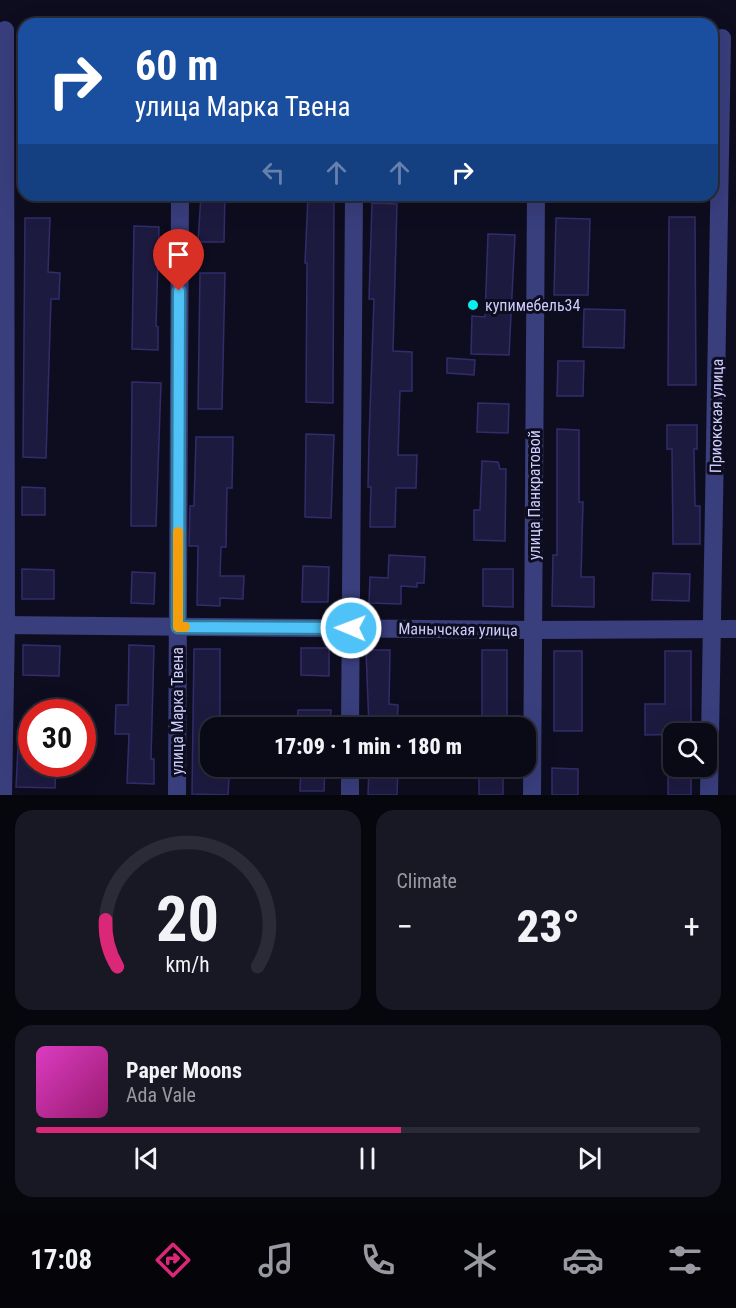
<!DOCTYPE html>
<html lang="en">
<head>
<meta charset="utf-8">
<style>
	:root { --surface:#0a0a17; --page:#181824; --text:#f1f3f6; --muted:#999aa1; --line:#2a2b36; --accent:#db2777 }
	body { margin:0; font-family:"Roboto Condensed",sans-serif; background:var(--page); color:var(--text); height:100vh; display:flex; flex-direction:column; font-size:22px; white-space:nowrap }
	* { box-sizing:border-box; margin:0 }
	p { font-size:20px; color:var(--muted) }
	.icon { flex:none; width:33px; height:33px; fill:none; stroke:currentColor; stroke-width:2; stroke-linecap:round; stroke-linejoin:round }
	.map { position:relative; height:795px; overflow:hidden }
	.drawer { display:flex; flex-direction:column; gap:15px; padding:15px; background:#06060d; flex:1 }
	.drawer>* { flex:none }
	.hud { position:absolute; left:18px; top:18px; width:700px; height:183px; border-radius:18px; box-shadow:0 6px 24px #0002,0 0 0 2px var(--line); background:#1a4fa0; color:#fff; overflow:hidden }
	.controls { position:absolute; left:663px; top:723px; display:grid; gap:12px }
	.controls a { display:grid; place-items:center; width:54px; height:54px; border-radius:12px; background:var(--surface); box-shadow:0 6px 24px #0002,0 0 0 2px var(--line); font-size:30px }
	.speed { position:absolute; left:18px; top:699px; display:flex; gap:12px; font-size:30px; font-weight:700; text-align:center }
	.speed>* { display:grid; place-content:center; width:78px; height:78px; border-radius:50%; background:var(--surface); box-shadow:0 6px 24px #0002,0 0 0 2px var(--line); line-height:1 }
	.speed .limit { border:9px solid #d22; background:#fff; color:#111 }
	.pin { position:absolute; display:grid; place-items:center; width:51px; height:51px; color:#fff; margin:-62px -26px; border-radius:50% 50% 50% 0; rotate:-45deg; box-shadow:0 0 6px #0007 }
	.pin .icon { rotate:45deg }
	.me { position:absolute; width:66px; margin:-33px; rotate:271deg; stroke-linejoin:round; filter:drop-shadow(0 0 4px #0008) }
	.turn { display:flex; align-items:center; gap:21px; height:126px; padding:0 18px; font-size:27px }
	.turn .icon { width:78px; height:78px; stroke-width:2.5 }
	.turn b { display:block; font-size:42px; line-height:51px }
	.lanes { display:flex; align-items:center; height:57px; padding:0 18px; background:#0003; justify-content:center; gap:30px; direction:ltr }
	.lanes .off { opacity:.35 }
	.big { font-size:45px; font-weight:800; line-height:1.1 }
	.drawer .card { flex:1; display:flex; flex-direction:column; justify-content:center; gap:9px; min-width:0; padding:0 21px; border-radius:18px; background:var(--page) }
	.drawer .dial { align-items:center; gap:0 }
	.dial svg { height:156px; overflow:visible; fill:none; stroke:var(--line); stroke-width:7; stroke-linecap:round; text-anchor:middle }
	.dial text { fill:var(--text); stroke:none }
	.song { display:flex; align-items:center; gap:18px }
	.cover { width:72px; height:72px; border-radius:9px; background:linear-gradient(135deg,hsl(310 70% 55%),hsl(320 70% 35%)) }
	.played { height:6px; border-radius:3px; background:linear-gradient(90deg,var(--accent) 55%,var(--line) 55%) }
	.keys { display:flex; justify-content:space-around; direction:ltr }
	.heat { display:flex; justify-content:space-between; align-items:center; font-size:33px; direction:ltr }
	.drawer .tiles { flex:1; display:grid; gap:15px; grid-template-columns:1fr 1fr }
	.card:last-child { grid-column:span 2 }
	.trip { position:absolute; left:200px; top:717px; width:336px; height:60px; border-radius:18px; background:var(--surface); box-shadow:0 6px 24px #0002,0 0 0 2px var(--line); font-weight:800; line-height:60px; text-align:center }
	.dock { display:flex; height:96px; justify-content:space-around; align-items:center; background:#040409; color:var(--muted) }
	.dock .icon { width:42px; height:42px }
	.dock .current { color:var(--accent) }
	.dock b { font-size:27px; color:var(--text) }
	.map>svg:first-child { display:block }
	.building { fill:#1d1a40; stroke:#322c6b; stroke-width:1.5 }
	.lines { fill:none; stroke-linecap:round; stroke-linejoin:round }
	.street { stroke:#393e7d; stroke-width:18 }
	.route-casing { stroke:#337fa1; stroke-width:15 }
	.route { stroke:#4fc3f7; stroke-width:10 }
	.slow { stroke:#f59e0b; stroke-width:10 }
	.poi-dot { fill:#07f0ef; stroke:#0e0d1f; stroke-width:2 }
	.labels { text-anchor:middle; stroke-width:6; stroke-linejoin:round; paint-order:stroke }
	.poi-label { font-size:16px; fill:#cdcdfe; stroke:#0e0d1f; text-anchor:start }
	.street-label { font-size:16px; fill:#cdcdfe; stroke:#0e0d1f }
</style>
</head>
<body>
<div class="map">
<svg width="736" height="795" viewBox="0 0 736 795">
	<rect width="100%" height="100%" fill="#0e0d1f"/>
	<g class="building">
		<path d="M201,195h24l-1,47h-26z"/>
		<path d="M308,195h26l-1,208 -27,-1 1,-139h-2z"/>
		<path d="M372,203l25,1 -4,147 19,1v39h-12l-2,64h19l-1,33h-20l-1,39h-25l1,-40h-3l1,-47 5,-141h-5z"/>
		<path d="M669,217h26l1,168h-28z"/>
		<path d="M25,218h25l-2,54 12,1 -1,26h-8l-5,159 -23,-1z"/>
		<path d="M556,218l34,1 -2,76h-34z"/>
		<path d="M134,226l25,1 -3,99 2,1v23l-26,-1z"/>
		<path d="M488,234l27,1 -6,120 -38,-1 1,-38 13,1z"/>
		<path d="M200,273h25l-3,136h-24z"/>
		<path d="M584,309l41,1 -1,38 -41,-1z"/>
		<path d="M447,358l28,2 -1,15 -27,-2z"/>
		<path d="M558,361h26l-1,35h-26z"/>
		<path d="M132,382l29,1 -5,143h-25z"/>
		<path d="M478,403l31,1 -1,29 -31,-1z"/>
		<path d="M667,425h30v24h-3l1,57h5v38h-27l-1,-95h-5z"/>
		<path d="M557,429l22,1v72h4l-2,75h13v30l-42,-1 1,-51h4z"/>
		<path d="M306,434l28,1 -3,83 -26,-1z"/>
		<path d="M196,437h37l-1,51h-5l-1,59h-5l-1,29h24l-1,23 -23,-1v8l-23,-1 1,-59h-9l1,-40h4z"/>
		<path d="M482,461l16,1 2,7h6l-1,72 -31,-1v-30h6z"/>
		<path d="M22,487l23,1v27h-23z"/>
		<path d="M389,555l36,2 -1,26h-7v4l-16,-1v18l-32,-1 1,-26 18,1z"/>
		<path d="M303,566l26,1 -1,35h-26z"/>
		<path d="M22,569l32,1v29h-32z"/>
		<path d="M483,569h30v38l-30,-1z"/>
		<path d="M132,572l23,1 -1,31 -23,-1z"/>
		<path d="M653,573l37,1 -1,27 -37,-1z"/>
		<path d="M23,645l37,1 -1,30 -36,-1z"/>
		<path d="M129,645l25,1 -3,113h3v25l-27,-1 2,-49h-14l1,-29h12z"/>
		<path d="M301,648h28v28l-28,-1z"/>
		<path d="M194,649h26v79h-10v38h11v11l8,1 -1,17 -36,-1z"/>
		<path d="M366,650h24l-1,54 9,1 -1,23 -28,-1z"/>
		<rect x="482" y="650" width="25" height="78"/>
		<rect x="554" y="651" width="28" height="80"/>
		<path d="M665,651h26v83l-46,1v-31h20z"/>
		<path d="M298,710h33l-1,18h-33z"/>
		<path d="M18,748h14v16h24l-1,24 -39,-1z"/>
		<path d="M301,766h24l-1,25h-24z"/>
		<path d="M369,766h29l-1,29h-29z"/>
		<path d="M552,768l26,1v26h-26z"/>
		<rect x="479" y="770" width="24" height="25"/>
		<path d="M691,774v21h-23v-20z"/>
	</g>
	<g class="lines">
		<g class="street">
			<path d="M0,625l533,5 203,-1"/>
			<path d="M350,728l4,-533"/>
			<path d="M3,795l3,-170 -1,-595"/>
			<path d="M177,795l3,-600"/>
			<path d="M350,795v-29"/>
			<path d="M532,795l4,-600"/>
			<path d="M709,795l13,-757"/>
		</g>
	</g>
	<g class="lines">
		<defs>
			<path id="route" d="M179,291l-1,336 173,1"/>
		</defs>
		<use href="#route" class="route-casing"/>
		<use href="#route" class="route"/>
		<path class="slow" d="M178,532v95h7"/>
	</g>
	<circle class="poi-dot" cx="473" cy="305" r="6"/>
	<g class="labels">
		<g class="poi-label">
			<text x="485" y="311">купимебель34</text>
		</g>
		<g class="street-label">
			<text transform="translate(716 416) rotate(-89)" y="6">Приокская улица</text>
			<text transform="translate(534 495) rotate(-90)" y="6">улица Панкратовой</text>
			<text transform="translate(458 629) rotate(1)" y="6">Манычская улица</text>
			<text transform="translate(177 711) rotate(-90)" y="6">улица Марка Твена</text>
		</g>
	</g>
</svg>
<div class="controls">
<a><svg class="icon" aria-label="search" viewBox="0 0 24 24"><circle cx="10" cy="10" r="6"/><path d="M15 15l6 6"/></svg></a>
</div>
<div class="speed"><div class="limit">30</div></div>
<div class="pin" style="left:179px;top:291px;background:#d93025"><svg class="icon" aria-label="arrive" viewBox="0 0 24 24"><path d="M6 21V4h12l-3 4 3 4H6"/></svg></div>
<svg class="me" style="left:351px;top:628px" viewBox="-20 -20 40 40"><circle r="17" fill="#4fc3f7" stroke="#fff" stroke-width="3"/><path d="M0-11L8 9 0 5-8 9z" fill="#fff"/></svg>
<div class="trip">17:09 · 1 min · 180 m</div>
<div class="hud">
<div class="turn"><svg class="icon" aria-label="right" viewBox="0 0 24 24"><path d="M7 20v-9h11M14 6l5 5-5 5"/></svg><div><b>60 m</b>улица Марка Твена</div></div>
<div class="lanes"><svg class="icon off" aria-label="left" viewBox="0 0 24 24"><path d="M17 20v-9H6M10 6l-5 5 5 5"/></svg><svg class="icon off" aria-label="ahead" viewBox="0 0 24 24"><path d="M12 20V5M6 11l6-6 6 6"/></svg><svg class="icon off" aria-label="ahead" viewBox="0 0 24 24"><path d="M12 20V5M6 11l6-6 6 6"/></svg><svg class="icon" aria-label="right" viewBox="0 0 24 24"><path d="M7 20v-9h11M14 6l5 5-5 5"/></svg></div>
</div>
</div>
<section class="drawer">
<div class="tiles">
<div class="card dial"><svg viewBox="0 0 100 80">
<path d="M14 69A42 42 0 1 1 86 69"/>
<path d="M14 69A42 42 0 0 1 8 45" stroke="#db2777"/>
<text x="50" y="56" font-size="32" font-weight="700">20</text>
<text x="50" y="72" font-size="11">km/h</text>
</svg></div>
<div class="card"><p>Climate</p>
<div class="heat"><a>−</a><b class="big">23°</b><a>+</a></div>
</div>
<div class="card">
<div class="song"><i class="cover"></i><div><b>Paper Moons</b><p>Ada Vale</p></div></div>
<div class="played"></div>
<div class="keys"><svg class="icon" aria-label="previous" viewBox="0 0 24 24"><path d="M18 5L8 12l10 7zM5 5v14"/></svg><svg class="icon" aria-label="pause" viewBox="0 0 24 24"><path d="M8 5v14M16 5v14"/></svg><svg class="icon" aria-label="next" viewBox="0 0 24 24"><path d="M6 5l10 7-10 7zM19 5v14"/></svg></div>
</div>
</div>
</section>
<nav class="dock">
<b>17:08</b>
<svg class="icon current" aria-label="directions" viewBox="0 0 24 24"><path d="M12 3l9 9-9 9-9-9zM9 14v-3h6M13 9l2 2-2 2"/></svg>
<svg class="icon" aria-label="music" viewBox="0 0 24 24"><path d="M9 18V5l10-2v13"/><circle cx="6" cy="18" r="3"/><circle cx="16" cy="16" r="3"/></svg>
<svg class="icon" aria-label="phone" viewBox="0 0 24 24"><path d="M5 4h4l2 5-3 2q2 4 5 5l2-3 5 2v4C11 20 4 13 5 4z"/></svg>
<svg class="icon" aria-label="climate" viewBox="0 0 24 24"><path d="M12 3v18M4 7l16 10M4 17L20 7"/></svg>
<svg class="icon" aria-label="car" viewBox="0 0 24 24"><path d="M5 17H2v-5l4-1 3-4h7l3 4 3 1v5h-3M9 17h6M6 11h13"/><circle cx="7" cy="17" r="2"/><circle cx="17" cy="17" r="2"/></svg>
<svg class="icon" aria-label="filters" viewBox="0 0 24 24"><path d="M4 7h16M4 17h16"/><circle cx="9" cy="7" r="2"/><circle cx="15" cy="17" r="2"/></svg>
</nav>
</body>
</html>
